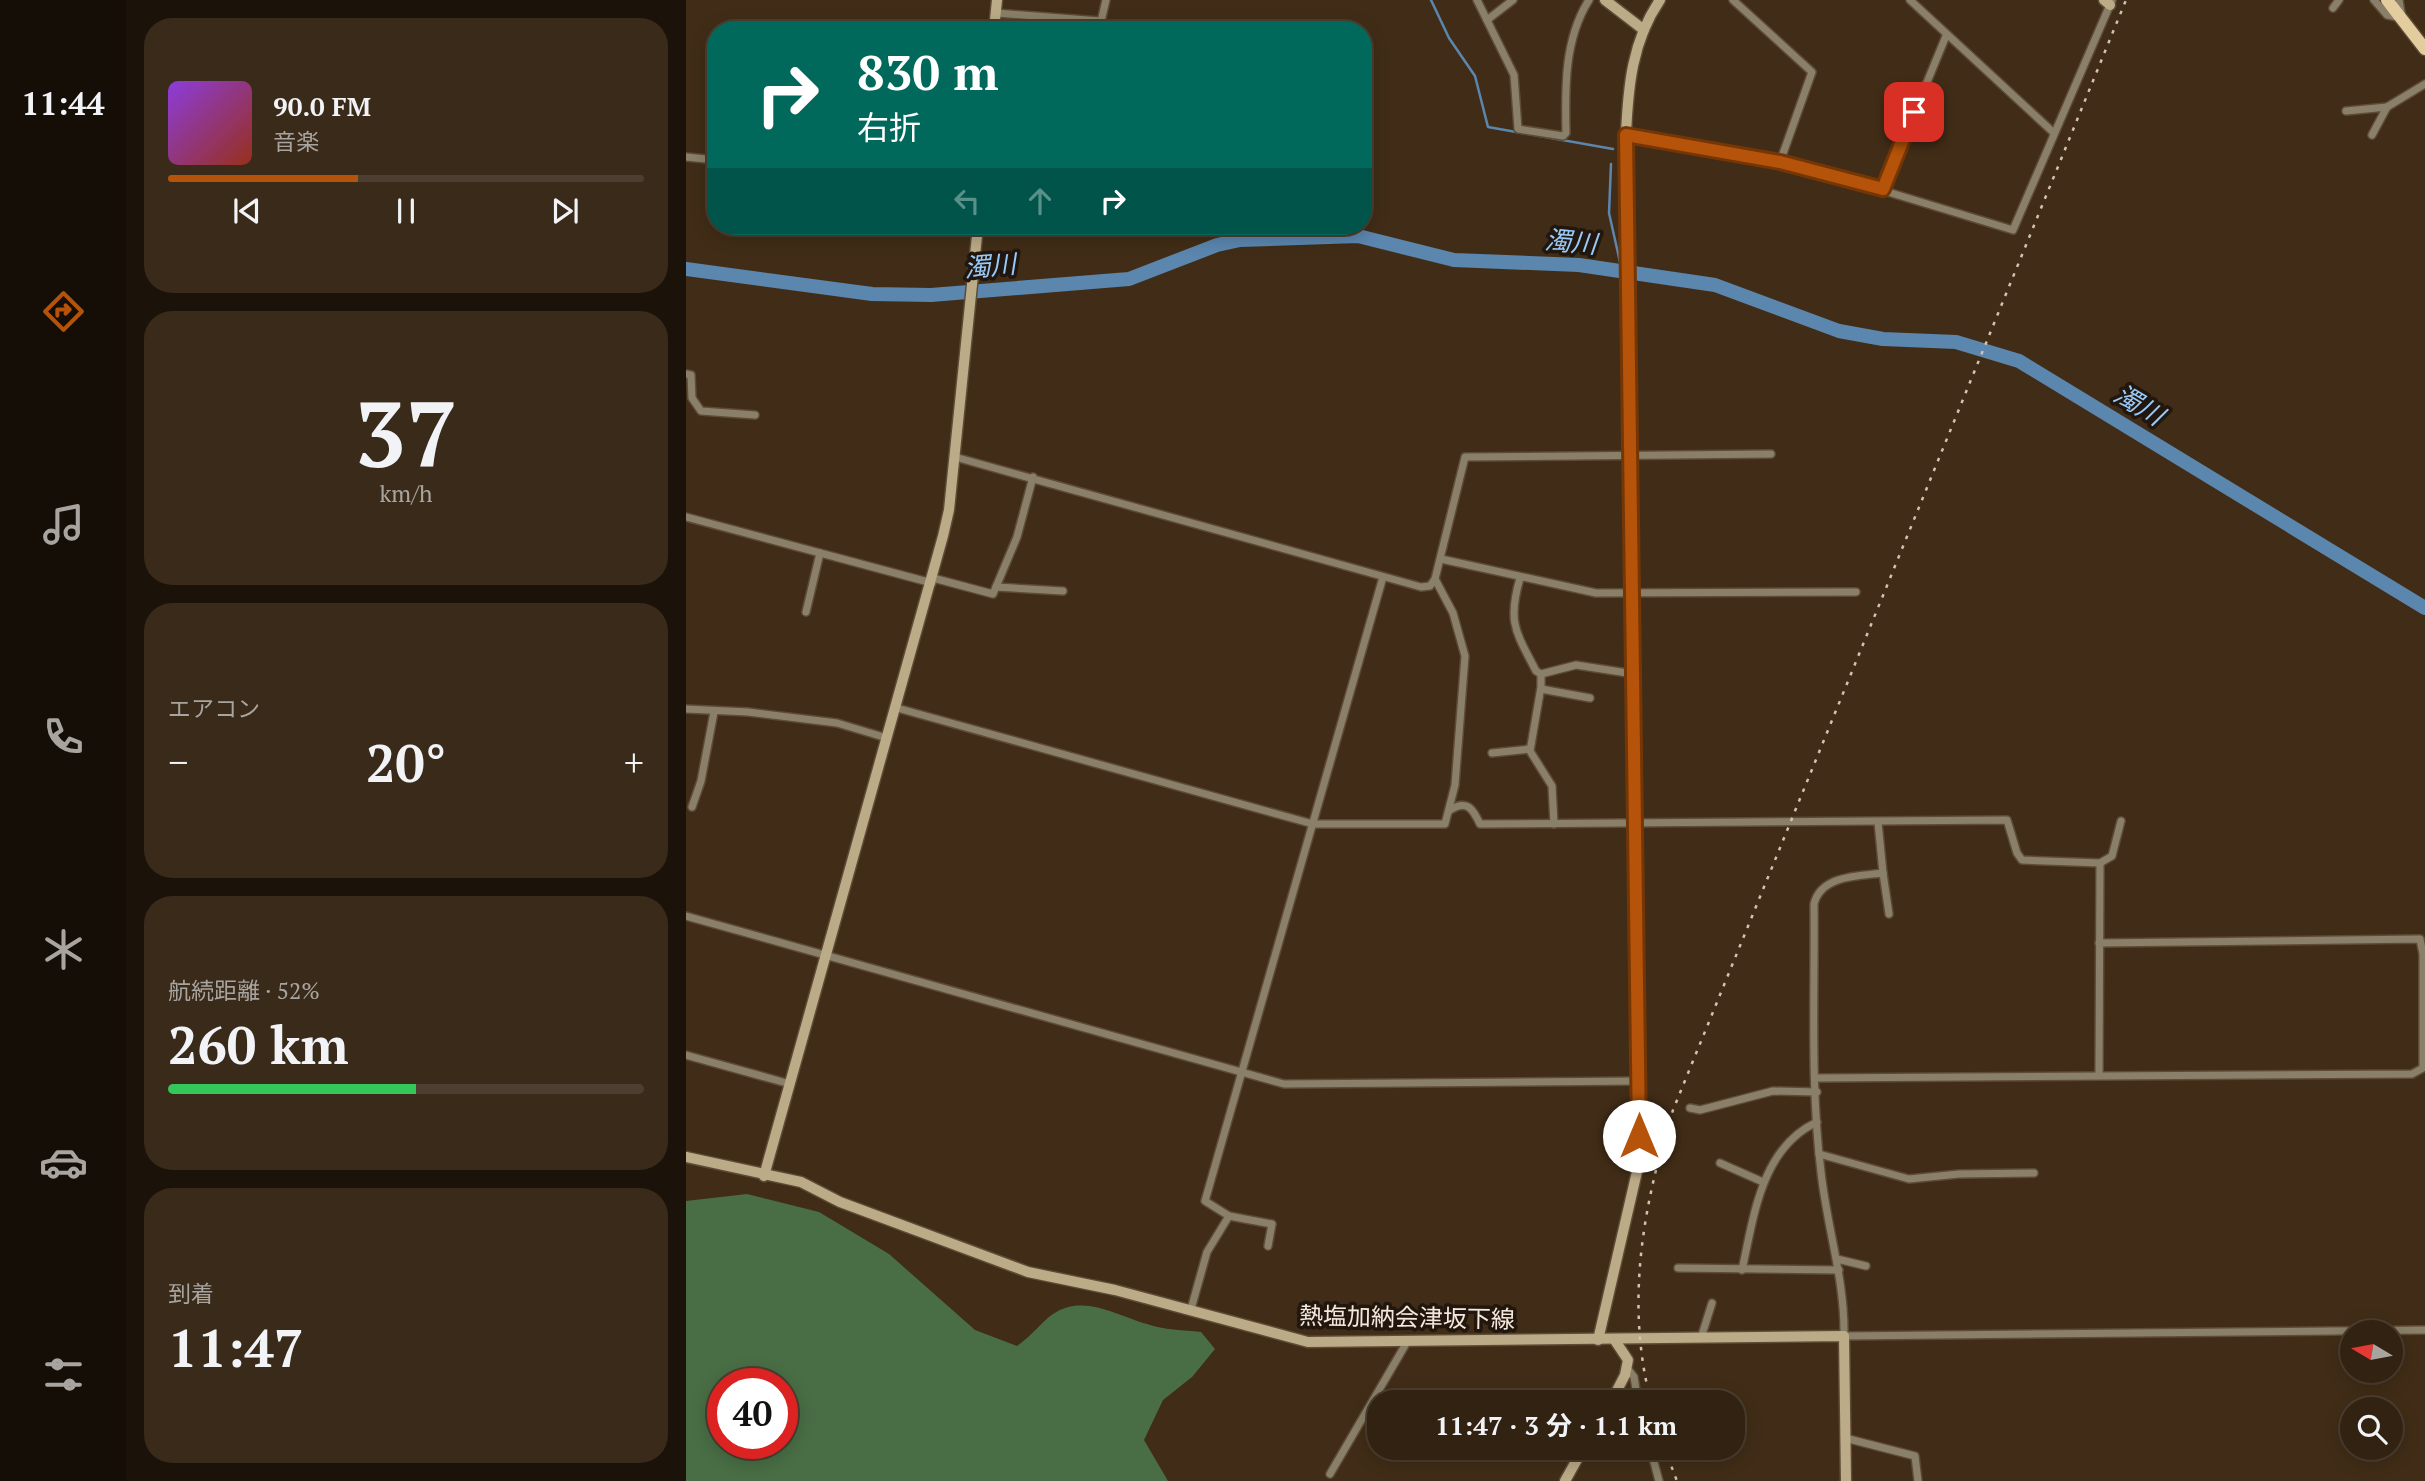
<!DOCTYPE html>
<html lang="ja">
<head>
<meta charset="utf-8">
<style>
	:root { --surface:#312211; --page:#392a1a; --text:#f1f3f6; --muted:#a8a49f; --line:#4c3f31; --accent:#b45309 }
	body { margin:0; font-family:"PT Serif","Noto Sans JP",serif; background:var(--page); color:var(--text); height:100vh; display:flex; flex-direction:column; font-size:26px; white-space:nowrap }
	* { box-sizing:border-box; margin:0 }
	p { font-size:23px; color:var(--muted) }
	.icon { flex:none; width:38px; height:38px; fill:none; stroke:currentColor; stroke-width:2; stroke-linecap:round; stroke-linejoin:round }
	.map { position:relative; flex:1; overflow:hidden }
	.side { display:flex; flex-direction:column; gap:18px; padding:18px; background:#1b1309; width:560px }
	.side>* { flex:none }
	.hud { position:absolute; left:21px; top:21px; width:665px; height:214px; border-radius:28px; box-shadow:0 4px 18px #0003,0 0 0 2px var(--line); background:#00695c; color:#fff; overflow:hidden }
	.needle { width:46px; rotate:280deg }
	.tools { position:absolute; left:1654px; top:1320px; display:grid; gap:14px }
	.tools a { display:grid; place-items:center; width:63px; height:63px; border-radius:50%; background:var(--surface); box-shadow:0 4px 18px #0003,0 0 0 2px var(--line); font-size:35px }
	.speed { position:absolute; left:21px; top:1368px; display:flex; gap:14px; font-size:35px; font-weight:700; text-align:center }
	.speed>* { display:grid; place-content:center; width:91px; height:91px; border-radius:50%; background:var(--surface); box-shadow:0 4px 18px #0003,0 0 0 2px var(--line); line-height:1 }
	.speed .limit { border:10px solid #d22; background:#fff; color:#111 }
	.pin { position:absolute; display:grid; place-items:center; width:60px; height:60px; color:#fff; margin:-30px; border-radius:14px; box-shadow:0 4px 10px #0006 }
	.me { position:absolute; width:77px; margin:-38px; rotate:0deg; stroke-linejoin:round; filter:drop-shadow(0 0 5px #0008) }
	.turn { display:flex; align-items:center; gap:24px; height:147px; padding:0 35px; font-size:32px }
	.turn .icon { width:91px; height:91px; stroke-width:2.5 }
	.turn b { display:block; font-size:49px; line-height:60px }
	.lanes { display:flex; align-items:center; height:66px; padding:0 35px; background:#0003; justify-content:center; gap:35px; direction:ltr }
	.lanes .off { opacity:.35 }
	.big { font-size:52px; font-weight:700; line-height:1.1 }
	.side .tile { flex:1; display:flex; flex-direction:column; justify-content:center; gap:10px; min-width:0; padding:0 24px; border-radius:28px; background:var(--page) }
	.side .dial { align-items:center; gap:0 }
	.dial b { font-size:91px; line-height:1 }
	.song { display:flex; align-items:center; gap:21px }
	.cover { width:84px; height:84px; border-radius:10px; background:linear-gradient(135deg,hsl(270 70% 55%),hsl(10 70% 35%)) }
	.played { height:7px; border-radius:4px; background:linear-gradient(90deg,var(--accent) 40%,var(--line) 40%) }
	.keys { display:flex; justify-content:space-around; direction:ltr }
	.heat { display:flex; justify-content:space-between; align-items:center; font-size:38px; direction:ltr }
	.charge { height:10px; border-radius:5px; background:linear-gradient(90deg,#34c759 52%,var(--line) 0) }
	.trip { position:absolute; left:681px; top:1390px; width:378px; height:70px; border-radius:28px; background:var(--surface); box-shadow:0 4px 18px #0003,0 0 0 2px var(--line); font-weight:700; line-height:70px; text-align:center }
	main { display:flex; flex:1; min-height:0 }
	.dock { display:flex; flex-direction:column; width:126px; justify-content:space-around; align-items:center; background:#140e07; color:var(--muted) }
	.dock .icon { width:49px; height:49px }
	.dock .selected { color:var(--accent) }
	.dock b { font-size:32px; color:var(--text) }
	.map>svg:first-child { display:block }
	.forest { fill:#496e45; fill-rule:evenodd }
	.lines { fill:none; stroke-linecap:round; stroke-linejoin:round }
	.stream { stroke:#5b86ae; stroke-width:2.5 }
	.river { stroke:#5b86ae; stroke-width:14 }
	.street-casing { stroke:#5e4b36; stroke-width:10 }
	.secondary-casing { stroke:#5e4b36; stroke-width:13 }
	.primary-casing { stroke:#5e4b36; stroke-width:15 }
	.street { stroke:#8a8069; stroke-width:7 }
	.secondary { stroke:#bcab87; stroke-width:10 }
	.primary { stroke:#e3cd9f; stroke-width:12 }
	.rail { stroke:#d2c3b4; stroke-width:2.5; stroke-dasharray:3.5 7; stroke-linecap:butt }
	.route-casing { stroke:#753606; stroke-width:18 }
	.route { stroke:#b45309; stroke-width:12 }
	.labels { text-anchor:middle; stroke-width:7; stroke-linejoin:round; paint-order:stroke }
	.street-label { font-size:24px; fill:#f6e8db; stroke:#21170e }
	.water-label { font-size:26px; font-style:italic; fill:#98cafa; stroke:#21170e }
</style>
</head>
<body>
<main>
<nav class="dock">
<b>11:44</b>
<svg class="icon selected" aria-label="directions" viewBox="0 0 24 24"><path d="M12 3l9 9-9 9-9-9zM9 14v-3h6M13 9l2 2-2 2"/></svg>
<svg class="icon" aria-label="music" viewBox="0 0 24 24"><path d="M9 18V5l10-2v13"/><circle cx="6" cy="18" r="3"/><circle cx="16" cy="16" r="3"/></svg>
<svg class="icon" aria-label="phone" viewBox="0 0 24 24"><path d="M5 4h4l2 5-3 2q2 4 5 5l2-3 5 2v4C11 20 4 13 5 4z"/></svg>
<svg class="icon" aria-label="climate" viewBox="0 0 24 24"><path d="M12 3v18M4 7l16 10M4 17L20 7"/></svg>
<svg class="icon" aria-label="car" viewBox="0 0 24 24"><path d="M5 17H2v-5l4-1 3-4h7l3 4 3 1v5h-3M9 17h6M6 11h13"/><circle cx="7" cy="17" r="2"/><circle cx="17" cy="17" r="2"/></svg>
<svg class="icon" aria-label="filters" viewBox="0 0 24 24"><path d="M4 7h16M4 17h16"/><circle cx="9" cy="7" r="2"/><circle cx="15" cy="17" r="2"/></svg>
</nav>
<section class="side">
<div class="tile">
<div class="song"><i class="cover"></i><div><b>90.0 FM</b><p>音楽</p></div></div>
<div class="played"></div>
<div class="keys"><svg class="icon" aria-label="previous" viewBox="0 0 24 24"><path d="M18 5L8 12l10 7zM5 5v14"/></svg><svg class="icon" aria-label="pause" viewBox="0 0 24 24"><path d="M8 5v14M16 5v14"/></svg><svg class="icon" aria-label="next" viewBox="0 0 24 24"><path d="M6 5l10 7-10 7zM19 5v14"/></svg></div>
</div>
<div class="tile dial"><b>37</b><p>km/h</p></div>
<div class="tile"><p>エアコン</p>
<div class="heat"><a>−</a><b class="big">20°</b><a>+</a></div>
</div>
<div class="tile"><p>航続距離 · 52%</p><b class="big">260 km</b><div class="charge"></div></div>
<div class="tile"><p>到着</p><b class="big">11:47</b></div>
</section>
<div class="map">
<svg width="1739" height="1481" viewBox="0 0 1739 1481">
	<rect width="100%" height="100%" fill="#412d17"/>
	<path class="forest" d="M61,1194l72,18 70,42 86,76 42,16c15,-10 23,-23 36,-32 30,-21 65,2 94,10 17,6 36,6 54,8l14,17 -23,28 -29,23 -19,40 24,41h-482v-280zM37,1384h59v60h-59z"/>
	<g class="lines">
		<g class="stream">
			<path d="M745,0l18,38 26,38 13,51 125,22"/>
			<path d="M925,164l-2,49 13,58"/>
		</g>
		<path class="river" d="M0,269l186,25 59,1 198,-16 88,-34 23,-5 118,-4 96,24 125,5 136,20 124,46 44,8 73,3 63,19 406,247"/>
		<defs>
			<g id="street">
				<path d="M791,0l37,75 4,54 45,7 3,-3c-1,-44 -2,-94 23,-133"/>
				<path d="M1047,0l79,72 -32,90"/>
				<path d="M1224,0l144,133"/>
				<path d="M1688,0l13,15 15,3 -3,-18"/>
				<path d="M1647,8l6,-8"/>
				<path d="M310,13l104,8"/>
				<path d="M801,20l26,-20"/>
				<path d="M413,30l7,-30"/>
				<path d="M1660,111l41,-4 38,-23"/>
				<path d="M940,135l183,33 204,62 99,-230"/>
				<path d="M1686,135l15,-28"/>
				<path d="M0,157l30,3"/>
				<path d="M1197,189l63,-153"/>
				<path d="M0,374l5,1 1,23 9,13 54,4"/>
				<path d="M269,457l466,130 9,-1 5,-7 30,-122 306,-3"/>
				<path d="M0,517l246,66"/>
				<path d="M755,559l155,34 260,-1"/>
				<path d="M247,578l60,16 24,-57 16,-60"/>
				<path d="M834,578c-13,45 -4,54 16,93l5,3 35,-9 58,9"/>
				<path d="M310,587l67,4"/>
				<path d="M120,612l14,-59"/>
				<path d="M855,674v13l-11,64 22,35 2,38"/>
				<path d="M855,689l49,9"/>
				<path d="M211,708l416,116h132l10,-39 10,-129 -12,-43 -18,-34"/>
				<path d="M0,709l62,3 89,11 50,15"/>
				<path d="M806,753l38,-4"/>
				<path d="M6,807l9,-26 13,-69"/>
				<path d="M764,810c17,-11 23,-1 30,14l527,-4 10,33 5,7 78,3 12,-7 9,-35"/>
				<path d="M1192,822l5,51c-24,3 -62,2 -69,31 1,89 -4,180 7,268 6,56 24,108 23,164l581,-6"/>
				<path d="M1197,873l6,41"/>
				<path d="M0,916l598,168 355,-3"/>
				<path d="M0,1055l104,29"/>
				<path d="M1413,1075l1,-212"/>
				<path d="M1131,1078l595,-4 11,-6v-114l-3,-15 -321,4"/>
				<path d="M1004,1108l10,2 73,-19 44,1"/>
				<path d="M1133,1154l90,25 50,-5 75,-1"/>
				<path d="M1034,1163l43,19"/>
				<path d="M543,1216l43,8 -4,22"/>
				<path d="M1151,1259l29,7"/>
				<path d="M992,1268l161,2"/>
				<path d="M1056,1270c12,-54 19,-122 75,-148"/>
				<path d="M505,1309l16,-57 22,-36 -24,-15 178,-624"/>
				<path d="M1015,1338l11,-35"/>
				<path d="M941,1368l7,9 4,25"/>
				<path d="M1159,1438l70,18 3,25"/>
				<path d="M964,1447l9,34"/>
				<path d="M644,1474l77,-132"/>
			</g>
			<g id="secondary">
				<path d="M919,0l39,30"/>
				<path d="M1418,0l6,5"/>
				<path d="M308,30l3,-30"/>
				<path d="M0,1157l115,25 39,20 188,70 87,18 193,52 536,-6 2,145"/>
				<path d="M78,1176l179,-640 6,-26 29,-284"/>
				<path d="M912,1340l41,-177 -13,-1028c2,-48 6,-94 34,-135"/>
				<path d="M925,1402l14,-27 3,-15 -14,-21"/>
				<path d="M879,1481l19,-34"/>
			</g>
			<path id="primary" d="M1701,0l38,49"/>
		</defs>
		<use href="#street" class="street-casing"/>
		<use href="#secondary" class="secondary-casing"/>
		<use href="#primary" class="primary-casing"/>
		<use href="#street" class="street"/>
		<use href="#secondary" class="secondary"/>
		<use href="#primary" class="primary"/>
		<g class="rail">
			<path d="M965,1402c-26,-99 -8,-197 22,-292l453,-1110"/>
			<path d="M978,1447l13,34"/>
		</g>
	</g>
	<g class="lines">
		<defs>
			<path id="route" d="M953,1136l-13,-1001 154,27 103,27 31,-77"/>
		</defs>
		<use href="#route" class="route-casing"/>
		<use href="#route" class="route"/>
	</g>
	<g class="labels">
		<g class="street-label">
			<text transform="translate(721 1318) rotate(1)" y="8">熱塩加納会津坂下線</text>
		</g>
		<g class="water-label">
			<text transform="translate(885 242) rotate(5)" y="9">濁川</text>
			<text transform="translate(304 266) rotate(-5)" y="9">濁川</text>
			<text transform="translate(1453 405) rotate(31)" y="9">濁川</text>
		</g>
	</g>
</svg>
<div class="tools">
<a><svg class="needle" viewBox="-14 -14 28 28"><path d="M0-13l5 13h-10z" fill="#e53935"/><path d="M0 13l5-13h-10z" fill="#a8a49f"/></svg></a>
<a><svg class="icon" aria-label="search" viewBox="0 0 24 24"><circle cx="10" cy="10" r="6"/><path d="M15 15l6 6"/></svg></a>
</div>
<div class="speed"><div class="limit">40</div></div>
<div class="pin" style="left:1228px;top:112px;background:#d93025"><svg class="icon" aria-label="arrive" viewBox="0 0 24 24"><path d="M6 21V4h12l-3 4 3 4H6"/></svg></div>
<svg class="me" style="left:953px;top:1136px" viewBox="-20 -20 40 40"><circle r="19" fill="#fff"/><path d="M0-13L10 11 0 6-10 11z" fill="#b45309"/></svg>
<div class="trip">11:47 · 3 分 · 1.1 km</div>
<div class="hud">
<div class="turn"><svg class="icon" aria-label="right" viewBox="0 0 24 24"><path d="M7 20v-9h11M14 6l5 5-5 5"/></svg><div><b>830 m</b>右折</div></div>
<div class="lanes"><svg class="icon off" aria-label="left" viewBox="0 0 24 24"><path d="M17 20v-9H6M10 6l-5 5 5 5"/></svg><svg class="icon off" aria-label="ahead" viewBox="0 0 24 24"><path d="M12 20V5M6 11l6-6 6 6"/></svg><svg class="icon" aria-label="right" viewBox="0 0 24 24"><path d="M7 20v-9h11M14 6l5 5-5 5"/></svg></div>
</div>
</div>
</main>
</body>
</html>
